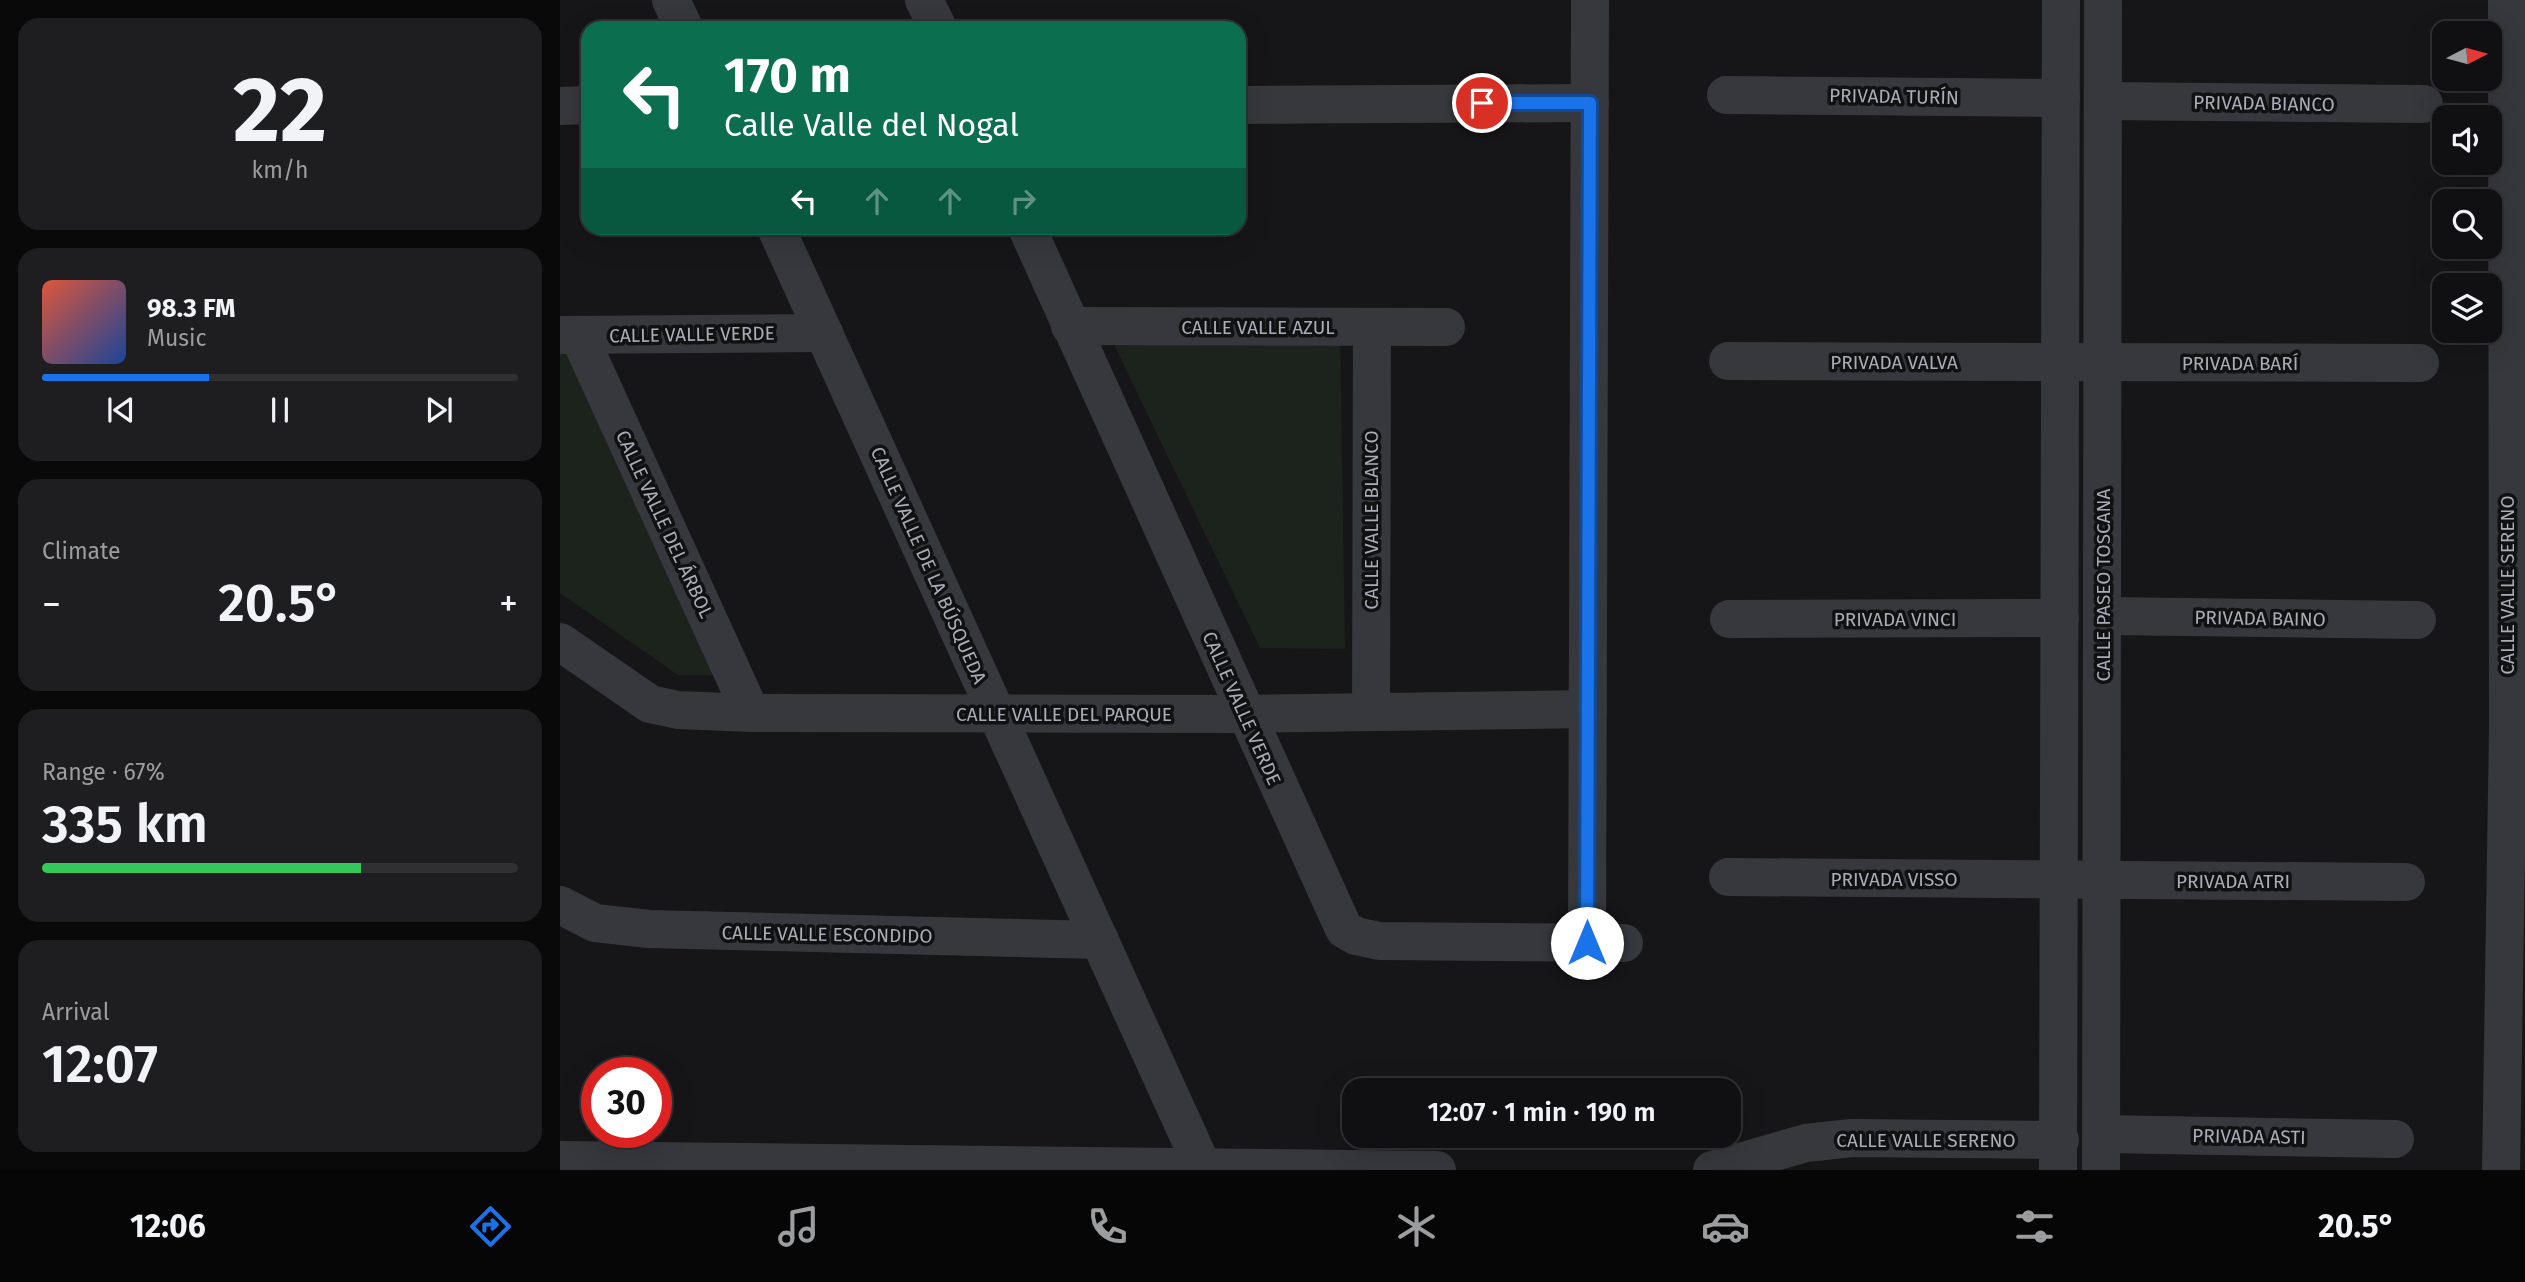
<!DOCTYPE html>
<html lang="en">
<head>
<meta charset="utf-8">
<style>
	:root { --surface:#101012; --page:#1e1e20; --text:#f1f3f6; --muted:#9c9d9f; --line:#303032; --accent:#1a73e8 }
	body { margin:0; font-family:"Fira Sans",sans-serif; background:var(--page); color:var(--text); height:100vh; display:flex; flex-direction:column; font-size:26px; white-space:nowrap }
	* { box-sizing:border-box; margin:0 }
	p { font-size:23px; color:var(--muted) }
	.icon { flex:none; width:38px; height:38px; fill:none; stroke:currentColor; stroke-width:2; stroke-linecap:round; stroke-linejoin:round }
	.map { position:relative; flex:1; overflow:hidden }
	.drawer { display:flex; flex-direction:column; gap:18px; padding:18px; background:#09090a; width:560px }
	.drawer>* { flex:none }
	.top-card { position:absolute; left:21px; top:21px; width:665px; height:214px; border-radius:21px; box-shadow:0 7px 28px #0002,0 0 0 2px var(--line); background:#0b6e4f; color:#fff; overflow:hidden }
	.needle { width:46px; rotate:84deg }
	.buttons { position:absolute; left:1872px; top:21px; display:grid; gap:14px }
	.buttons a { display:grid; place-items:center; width:70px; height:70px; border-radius:14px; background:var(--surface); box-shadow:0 7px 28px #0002,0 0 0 2px var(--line); font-size:35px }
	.speed { position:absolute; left:21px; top:1057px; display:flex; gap:14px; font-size:35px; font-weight:700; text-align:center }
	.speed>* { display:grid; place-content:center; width:91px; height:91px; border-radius:50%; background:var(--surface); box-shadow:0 7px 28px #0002,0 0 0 2px var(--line); line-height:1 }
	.speed .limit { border:10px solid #d22; background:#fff; color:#111 }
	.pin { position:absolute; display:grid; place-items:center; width:60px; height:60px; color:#fff; margin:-30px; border:4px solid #fff; border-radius:50%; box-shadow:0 2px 7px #0007 }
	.me { position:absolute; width:77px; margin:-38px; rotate:0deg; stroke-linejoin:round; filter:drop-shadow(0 0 5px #0008) }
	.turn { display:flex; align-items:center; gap:24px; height:147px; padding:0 28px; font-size:32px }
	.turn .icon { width:91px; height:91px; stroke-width:2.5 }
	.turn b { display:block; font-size:49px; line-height:60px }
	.lanes { display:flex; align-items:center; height:66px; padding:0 28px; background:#0003; justify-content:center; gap:35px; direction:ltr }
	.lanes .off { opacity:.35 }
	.big { font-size:52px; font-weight:600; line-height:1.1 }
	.drawer .tile { flex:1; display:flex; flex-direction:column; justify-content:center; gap:10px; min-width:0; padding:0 24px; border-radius:21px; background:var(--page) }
	.drawer .dial { align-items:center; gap:0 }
	.dial b { font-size:91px; line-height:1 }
	.song { display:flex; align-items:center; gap:21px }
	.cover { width:84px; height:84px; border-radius:10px; background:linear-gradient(135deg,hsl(10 70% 55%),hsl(220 70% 35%)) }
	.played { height:7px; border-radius:4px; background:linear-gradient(90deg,var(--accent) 35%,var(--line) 35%) }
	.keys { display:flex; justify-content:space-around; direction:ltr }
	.heat { display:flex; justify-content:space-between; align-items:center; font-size:38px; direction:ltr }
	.charge { height:10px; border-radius:5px; background:linear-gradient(90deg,#34c759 67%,var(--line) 0) }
	.trip { position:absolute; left:782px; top:1078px; width:399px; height:70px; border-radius:21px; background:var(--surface); box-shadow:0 7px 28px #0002,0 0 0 2px var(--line); font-weight:600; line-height:70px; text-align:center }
	.tabs { display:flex; height:112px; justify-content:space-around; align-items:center; background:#060607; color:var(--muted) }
	.tabs .icon { width:49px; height:49px }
	.tabs .current { color:var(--accent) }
	.tabs b { font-size:32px; color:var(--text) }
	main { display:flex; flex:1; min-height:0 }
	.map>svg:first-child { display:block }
	.green { fill:#1c231d }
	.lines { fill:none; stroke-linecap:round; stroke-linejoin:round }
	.minor { stroke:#37383d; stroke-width:38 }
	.route-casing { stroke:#114b97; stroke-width:18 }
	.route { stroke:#1a73e8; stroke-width:12 }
	.labels { text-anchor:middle; stroke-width:7; stroke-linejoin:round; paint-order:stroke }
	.street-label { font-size:19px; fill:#a8adb8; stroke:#111113 }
</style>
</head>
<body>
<main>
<section class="drawer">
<div class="tile dial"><b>22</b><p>km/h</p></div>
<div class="tile">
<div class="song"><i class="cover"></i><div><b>98.3 FM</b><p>Music</p></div></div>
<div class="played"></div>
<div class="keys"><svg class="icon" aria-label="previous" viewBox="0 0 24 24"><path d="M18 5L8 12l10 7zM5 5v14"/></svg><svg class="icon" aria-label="pause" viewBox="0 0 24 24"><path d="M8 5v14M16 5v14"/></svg><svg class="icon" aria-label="next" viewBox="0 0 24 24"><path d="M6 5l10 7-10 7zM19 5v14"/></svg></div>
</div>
<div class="tile"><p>Climate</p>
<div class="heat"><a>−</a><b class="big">20.5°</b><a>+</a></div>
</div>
<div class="tile"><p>Range · 67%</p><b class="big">335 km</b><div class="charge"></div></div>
<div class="tile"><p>Arrival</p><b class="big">12:07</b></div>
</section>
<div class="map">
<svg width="1965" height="1170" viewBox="0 0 1965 1170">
	<rect width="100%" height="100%" fill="#161618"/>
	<g class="green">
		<path d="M0,332l154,343h-36l-118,-82z"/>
		<path d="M548,332l232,1 5,316 -85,-1z"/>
	</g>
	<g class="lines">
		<g class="minor">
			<path d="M111,0l13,28"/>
			<path d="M364,0l14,28"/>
			<path d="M1166,95l335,3"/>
			<path d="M1543,101l321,3"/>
			<path d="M679,105l351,-2"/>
			<path d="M0,106l28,-1"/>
			<path d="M216,228l428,942"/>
			<path d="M467,228l317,701 12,7 23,5 245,2"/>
			<path d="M510,326l376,1"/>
			<path d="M0,335l264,-2"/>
			<path d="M19,336l172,377"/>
			<path d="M1168,361l692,2"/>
			<path d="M1543,616l314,4"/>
			<path d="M1169,619l331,-1"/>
			<path d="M0,642l90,62 28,6 73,3 493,1 344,-5"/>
			<path d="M811,712l1,-385"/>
			<path d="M1168,877l678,5"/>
			<path d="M0,905l35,18 54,6 451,11"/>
			<path d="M1027,943l3,-943"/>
			<path d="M1543,1134l292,5"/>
			<path d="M0,1160l877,10"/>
			<path d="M1152,1170l94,-27 45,-5 209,2"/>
			<path d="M1498,1170l3,-1170"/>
			<path d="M1541,1170l2,-1170"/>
			<path d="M1941,1170l7,-441 -1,-729"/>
		</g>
	</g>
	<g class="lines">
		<defs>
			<path id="route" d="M922,103h108l-3,840"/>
		</defs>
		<use href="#route" class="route-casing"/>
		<use href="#route" class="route"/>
	</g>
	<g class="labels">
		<g class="street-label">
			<text transform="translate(1334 96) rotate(1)" y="7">PRIVADA TURÍN</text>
			<text transform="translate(1704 103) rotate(1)" y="7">PRIVADA BIANCO</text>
			<text x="698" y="334">CALLE VALLE AZUL</text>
			<text transform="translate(132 334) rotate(-1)" y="7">CALLE VALLE VERDE</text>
			<text x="1334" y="369">PRIVADA VALVA</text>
			<text x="1680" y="370">PRIVADA BARÍ</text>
			<text transform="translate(811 520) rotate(-90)" y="7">CALLE VALLE BLANCO</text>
			<text transform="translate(105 524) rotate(65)" y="7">CALLE VALLE DEL ÁRBOL</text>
			<text transform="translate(369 565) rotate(66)" y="7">CALLE VALLE DE LA BÚSQUEDA</text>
			<text transform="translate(1543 585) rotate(-90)" y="7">CALLE PASEO TOSCANA</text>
			<text transform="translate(1947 585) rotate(-90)" y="7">CALLE VALLE SERENO</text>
			<text transform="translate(1700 618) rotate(1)" y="7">PRIVADA BAINO</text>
			<text x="1335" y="626">PRIVADA VINCI</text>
			<text transform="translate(682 708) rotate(66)" y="7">CALLE VALLE VERDE</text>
			<text x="504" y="721">CALLE VALLE DEL PARQUE</text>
			<text x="1334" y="886">PRIVADA VISSO</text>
			<text x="1673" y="888">PRIVADA ATRI</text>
			<text transform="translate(267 934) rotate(1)" y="7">CALLE VALLE ESCONDIDO</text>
			<text transform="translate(1689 1136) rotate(1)" y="7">PRIVADA ASTI</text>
			<text x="1366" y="1147">CALLE VALLE SERENO</text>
		</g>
	</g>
</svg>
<div class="buttons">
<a><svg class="needle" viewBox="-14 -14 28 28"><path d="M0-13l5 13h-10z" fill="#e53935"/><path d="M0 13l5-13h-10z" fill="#9c9d9f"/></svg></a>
<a><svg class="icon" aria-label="sound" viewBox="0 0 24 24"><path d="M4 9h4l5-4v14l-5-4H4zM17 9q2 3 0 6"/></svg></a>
<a><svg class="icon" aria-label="search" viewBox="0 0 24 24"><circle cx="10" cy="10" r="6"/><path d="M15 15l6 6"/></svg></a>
<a><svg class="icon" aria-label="layers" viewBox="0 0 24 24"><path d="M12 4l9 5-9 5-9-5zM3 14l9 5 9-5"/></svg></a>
</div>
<div class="speed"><div class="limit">30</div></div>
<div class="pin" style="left:922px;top:103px;background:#d93025"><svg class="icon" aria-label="arrive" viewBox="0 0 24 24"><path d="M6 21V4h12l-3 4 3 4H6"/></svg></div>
<svg class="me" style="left:1027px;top:943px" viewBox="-20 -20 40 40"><circle r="19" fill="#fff"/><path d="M0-13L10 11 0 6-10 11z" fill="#1a73e8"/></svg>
<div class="trip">12:07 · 1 min · 190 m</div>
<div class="top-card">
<div class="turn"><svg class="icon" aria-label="left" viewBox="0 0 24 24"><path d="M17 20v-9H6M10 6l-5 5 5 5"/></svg><div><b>170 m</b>Calle Valle del Nogal</div></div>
<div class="lanes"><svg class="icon" aria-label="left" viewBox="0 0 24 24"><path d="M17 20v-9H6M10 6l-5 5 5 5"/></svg><svg class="icon off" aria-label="ahead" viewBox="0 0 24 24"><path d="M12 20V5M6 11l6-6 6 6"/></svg><svg class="icon off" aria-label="ahead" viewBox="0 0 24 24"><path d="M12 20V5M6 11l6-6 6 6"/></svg><svg class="icon off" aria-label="right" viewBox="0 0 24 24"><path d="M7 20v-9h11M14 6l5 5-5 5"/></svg></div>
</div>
</div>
</main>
<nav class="tabs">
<b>12:06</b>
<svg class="icon current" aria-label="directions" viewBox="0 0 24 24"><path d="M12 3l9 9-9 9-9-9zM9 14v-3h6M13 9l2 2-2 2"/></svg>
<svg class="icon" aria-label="music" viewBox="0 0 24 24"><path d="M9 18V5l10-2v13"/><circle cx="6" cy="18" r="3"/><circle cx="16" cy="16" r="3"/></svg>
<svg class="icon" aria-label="phone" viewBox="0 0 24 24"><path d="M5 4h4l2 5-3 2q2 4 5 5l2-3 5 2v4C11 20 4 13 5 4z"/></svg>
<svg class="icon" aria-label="climate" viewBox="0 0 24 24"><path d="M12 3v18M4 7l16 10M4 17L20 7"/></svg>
<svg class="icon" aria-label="car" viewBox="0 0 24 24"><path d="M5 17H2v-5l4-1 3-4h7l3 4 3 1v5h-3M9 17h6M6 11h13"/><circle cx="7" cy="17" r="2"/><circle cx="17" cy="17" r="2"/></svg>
<svg class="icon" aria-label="filters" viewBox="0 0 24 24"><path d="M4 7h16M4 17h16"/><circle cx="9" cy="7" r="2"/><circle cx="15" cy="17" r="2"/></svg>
<b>20.5°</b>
</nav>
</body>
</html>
